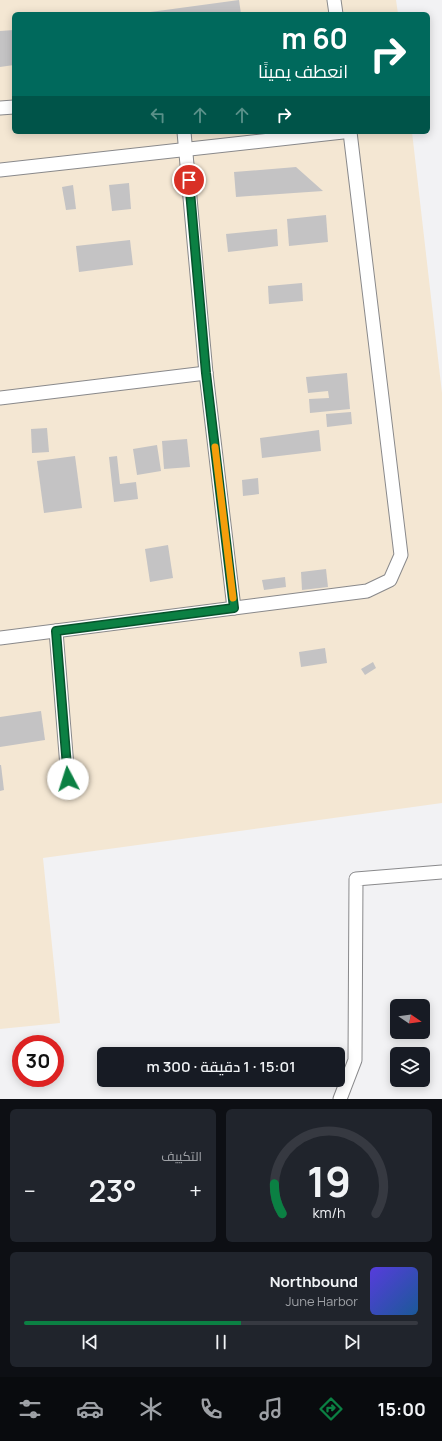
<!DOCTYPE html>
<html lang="ar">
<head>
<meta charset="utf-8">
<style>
	:root { --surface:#171b24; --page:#20242c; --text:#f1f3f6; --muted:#9ea1a6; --line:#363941; --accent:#0b8043 }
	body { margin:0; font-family:Manrope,Cairo,sans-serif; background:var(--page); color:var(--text); direction:rtl; height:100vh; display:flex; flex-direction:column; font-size:15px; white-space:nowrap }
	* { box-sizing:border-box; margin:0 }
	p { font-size:13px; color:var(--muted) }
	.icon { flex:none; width:22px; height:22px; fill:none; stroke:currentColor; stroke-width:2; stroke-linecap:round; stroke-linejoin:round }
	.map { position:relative; height:1099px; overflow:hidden; direction:ltr }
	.sheet { display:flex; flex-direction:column; gap:10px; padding:10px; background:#0d0f14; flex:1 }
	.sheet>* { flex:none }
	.top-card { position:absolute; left:12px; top:12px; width:418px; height:122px; border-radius:6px; box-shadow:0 2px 10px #0003; direction:rtl; background:#00695c; color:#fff; overflow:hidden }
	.needle { width:26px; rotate:103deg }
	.tools { position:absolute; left:390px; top:999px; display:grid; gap:8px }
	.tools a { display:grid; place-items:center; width:40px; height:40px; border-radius:6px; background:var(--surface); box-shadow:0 2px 10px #0003; font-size:20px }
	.speed { position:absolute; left:12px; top:1035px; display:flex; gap:8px; font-size:20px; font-weight:700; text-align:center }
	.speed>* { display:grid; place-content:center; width:52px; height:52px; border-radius:50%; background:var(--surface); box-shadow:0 2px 10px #0003; line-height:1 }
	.speed .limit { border:6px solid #d22; background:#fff; color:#111 }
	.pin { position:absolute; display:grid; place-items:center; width:34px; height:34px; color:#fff; margin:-17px; border:2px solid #fff; border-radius:50%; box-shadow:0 1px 4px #0007 }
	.me { position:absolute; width:44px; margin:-22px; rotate:355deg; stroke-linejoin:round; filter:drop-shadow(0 0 3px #0008) }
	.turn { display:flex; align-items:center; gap:14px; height:84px; padding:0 16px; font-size:18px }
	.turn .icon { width:52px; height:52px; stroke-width:2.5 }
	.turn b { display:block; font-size:28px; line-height:34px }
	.lanes { display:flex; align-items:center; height:38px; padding:0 16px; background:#0003; justify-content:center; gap:20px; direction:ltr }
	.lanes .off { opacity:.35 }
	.big { font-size:30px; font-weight:600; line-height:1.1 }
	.sheet .card { flex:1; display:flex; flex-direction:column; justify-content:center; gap:6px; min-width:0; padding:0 14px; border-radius:6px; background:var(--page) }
	.sheet .dial { align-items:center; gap:0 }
	.dial svg { height:104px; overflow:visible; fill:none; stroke:var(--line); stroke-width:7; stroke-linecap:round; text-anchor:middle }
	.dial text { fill:var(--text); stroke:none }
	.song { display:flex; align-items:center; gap:12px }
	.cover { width:48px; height:48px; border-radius:6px; background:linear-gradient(135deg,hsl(250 70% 55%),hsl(210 70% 35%)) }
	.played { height:4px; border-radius:2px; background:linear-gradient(90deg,var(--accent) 55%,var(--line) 55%) }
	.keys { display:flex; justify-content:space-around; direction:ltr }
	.heat { display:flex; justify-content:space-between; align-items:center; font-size:22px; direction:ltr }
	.sheet .tiles { flex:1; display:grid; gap:10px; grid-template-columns:1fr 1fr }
	.card:last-child { grid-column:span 2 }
	.trip { position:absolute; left:97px; top:1047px; width:248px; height:40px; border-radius:6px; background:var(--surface); box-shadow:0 2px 10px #0003; font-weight:600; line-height:40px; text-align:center; direction:rtl }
	.dock { display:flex; height:64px; justify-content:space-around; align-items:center; background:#090b0e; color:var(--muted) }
	.dock .icon { width:28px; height:28px }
	.dock .selected { color:var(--accent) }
	.dock b { font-size:18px; color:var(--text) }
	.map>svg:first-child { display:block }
	.industrial { fill:#f4e7d3 }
	.building { fill:#c4c3c4 }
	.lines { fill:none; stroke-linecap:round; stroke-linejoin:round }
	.street-casing { stroke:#89898b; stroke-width:15 }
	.street { stroke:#fff; stroke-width:13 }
	.route-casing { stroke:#07532c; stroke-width:10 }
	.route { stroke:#0b8043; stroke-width:7 }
	.slow { stroke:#f59e0b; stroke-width:7 }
</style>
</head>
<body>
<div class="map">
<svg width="442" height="1099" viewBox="0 0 442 1099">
	<rect width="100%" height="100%" fill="#f2f2f4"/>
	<path class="industrial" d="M0,0h396l2,14h-384v118h398l30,261v410l-399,55 17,165 -60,6z"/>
	<g class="building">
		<path d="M239,0l2,14h-98v-1z"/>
		<path d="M14,30v35l-14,2v-36z"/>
		<path d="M296,167l27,24 -87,6 -2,-25z"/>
		<path d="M129,183l2,26 -19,2 -3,-26z"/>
		<path d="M73,185l3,24 -10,1 -4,-23z"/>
		<path d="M326,215l2,27 -39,4 -2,-27z"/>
		<path d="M277,229l1,17 -50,6 -2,-18z"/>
		<path d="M130,240l3,25 -54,7 -3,-26z"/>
		<path d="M302,283l1,18 -34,3 -1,-18z"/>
		<path d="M347,373l3,36 -40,4 -1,-14 20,-1 -1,-7 -20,2 -2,-16z"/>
		<path d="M351,412l1,12 -25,3 -1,-13z"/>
		<path d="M47,428l2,24 -17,1 -1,-24z"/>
		<path d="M319,430l2,21 -59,7 -2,-20z"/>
		<path d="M187,439l3,28 -26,2 -2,-28z"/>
		<path d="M157,445l4,26 -24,4 -4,-26z"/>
		<path d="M75,456l7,52 -38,5 -7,-52z"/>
		<path d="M117,456l3,28 16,-2 2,17 -24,3 -5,-45z"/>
		<path d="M258,478l1,16 -16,2 -1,-16z"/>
		<path d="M168,545l5,33 -23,4 -5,-33z"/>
		<path d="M326,569l2,18 -26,3 -1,-18z"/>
		<path d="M285,577l1,10 -22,3 -2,-10z"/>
		<path d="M325,648l2,15 -26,4 -2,-15z"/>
		<path d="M373,662l3,6 -11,7 -4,-6z"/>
		<path d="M41,711l4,29 -45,7v-30z"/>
		<path d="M0,765h1l3,25 -4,1z"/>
	</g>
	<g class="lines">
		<defs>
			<g id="street">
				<path d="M334,0l2,14"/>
				<path d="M0,108l14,-1"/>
				<path d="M184,132l22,241 28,235"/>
				<path d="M0,170l343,-38"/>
				<path d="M0,398l206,-25"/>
				<path d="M56,631l12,148"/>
				<path d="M0,638l367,-47 23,-11 11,-25 -51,-423"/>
				<path d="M340,1099l15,-39 1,-181 86,-7"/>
			</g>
		</defs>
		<use href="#street" class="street-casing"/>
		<use href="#street" class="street"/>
	</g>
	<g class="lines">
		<defs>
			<path id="route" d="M68,779l-12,-148 178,-23 -28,-235 -17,-193"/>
		</defs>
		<use href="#route" class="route-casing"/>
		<use href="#route" class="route"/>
		<path class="slow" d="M215,447l18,151"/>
	</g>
</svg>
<div class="tools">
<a><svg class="needle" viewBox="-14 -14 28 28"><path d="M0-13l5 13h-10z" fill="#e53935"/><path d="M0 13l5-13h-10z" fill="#9ea1a6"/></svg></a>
<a><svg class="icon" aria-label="layers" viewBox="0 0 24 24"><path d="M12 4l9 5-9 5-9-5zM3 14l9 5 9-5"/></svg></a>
</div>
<div class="speed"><div class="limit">30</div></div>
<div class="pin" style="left:189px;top:180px;background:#d93025"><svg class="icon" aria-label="arrive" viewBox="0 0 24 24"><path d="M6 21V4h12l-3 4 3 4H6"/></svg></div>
<svg class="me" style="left:68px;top:779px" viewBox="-20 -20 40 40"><circle r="19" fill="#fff"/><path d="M0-13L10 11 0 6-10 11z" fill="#0b8043"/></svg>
<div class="trip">15:01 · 1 دقيقة · 300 m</div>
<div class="top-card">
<div class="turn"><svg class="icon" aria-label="right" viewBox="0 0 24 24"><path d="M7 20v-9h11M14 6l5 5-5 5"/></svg><div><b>60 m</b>انعطف يمينًا</div></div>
<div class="lanes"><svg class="icon off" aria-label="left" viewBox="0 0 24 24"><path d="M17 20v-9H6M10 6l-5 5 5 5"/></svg><svg class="icon off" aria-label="ahead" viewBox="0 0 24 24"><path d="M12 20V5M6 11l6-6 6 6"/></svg><svg class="icon off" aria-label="ahead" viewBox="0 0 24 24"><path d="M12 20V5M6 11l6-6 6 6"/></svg><svg class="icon" aria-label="right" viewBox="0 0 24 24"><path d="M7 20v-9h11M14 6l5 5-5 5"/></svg></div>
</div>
</div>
<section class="sheet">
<div class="tiles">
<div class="card dial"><svg viewBox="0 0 100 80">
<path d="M14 69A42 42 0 1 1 86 69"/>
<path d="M14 69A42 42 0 0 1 8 46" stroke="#0b8043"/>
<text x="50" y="56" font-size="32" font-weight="700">19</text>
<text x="50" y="72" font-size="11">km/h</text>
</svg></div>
<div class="card"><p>التكييف</p>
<div class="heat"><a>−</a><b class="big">23°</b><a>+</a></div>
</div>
<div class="card">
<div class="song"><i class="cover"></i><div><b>Northbound</b><p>June Harbor</p></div></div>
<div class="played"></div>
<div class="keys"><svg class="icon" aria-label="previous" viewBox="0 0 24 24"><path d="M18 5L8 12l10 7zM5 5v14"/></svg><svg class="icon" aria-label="pause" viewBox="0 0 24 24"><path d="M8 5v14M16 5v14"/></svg><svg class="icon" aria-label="next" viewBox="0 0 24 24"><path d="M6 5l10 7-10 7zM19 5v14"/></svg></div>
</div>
</div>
</section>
<nav class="dock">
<b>15:00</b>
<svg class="icon selected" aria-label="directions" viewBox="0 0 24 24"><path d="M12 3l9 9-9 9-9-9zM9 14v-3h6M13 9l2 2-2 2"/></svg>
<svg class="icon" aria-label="music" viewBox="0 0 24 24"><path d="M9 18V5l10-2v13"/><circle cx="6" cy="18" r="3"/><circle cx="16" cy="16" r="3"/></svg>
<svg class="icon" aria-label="phone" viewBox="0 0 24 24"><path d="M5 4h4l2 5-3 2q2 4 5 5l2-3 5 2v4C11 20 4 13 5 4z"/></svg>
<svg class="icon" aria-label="climate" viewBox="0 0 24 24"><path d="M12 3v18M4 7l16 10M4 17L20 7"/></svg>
<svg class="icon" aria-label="car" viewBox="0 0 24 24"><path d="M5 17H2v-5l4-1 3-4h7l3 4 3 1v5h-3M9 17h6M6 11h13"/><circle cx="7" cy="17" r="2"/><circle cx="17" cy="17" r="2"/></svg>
<svg class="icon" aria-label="filters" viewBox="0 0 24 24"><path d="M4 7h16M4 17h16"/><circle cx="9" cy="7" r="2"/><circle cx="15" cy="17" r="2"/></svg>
</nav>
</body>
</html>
